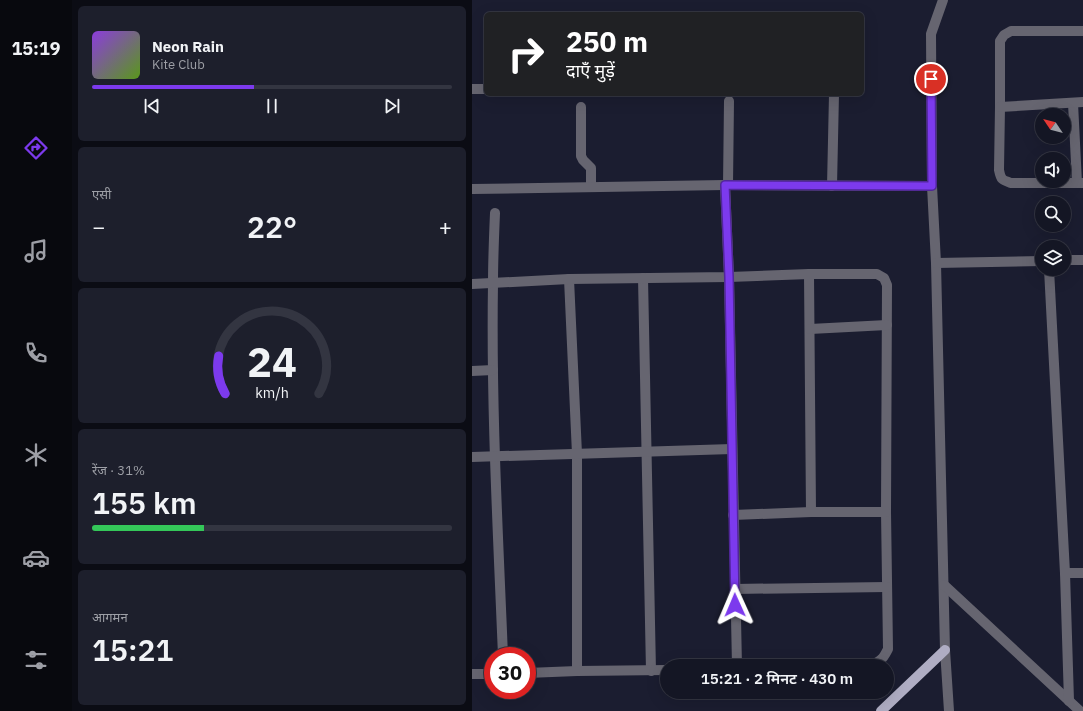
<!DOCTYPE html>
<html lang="hi">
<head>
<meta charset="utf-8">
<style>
	:root { --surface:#141624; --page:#1d1f2c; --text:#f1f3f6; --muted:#9d9fa6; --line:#333541; --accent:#7c3aed }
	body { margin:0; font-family:"IBM Plex Sans","Noto Sans Devanagari",sans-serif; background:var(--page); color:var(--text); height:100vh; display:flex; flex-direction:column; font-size:15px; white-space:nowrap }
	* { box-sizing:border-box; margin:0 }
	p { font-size:13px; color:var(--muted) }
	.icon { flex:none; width:22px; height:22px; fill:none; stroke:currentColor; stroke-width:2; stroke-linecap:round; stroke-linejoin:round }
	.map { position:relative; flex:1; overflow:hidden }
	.side { display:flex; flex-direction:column; gap:6px; padding:6px; background:#0b0c14; width:400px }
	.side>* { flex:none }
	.guide { position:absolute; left:12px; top:12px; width:380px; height:84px; border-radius:6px; box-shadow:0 4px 16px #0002,0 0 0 1px var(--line); background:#202124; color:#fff; overflow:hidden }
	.needle { width:26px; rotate:305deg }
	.fabs { position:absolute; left:563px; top:108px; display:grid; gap:8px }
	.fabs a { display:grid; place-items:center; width:36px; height:36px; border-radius:50%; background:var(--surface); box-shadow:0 4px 16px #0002,0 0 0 1px var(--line); font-size:20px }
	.speed { position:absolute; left:12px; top:647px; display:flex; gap:8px; font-size:20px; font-weight:700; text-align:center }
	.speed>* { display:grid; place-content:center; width:52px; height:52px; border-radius:50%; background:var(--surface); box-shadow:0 4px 16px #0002,0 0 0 1px var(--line); line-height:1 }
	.speed .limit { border:6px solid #d22; background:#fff; color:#111 }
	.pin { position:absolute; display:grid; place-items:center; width:34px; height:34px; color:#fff; margin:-17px; border:2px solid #fff; border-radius:50%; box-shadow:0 1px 4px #0007 }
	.me { position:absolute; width:44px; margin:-22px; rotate:359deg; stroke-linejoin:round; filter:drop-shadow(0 0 3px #0008) }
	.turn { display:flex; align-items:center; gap:14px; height:84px; padding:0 16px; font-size:18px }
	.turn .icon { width:52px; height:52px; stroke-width:2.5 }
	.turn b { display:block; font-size:28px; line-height:34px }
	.big { font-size:30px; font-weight:600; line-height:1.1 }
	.side .card { flex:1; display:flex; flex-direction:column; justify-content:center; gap:6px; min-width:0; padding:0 14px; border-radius:6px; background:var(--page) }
	.side .dial { align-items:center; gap:0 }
	.dial svg { height:104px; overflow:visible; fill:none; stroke:var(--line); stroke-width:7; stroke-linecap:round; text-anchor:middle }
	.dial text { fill:var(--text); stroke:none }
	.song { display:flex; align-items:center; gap:12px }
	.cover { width:48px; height:48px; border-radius:6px; background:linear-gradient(135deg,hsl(270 70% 55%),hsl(90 70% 35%)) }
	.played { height:4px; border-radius:2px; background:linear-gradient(90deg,var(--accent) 45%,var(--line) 45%) }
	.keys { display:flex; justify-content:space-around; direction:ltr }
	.heat { display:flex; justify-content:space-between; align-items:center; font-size:22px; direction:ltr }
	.charge { height:6px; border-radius:3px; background:linear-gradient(90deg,#34c759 31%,var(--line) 0) }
	.trip { position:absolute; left:188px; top:659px; width:234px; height:40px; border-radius:20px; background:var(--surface); box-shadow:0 4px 16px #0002,0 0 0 1px var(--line); font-weight:600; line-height:40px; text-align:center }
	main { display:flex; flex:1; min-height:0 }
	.tab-bar { display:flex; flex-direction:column; width:72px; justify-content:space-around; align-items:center; background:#08090e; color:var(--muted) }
	.tab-bar .icon { width:28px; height:28px }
	.tab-bar .active { color:var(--accent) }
	.tab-bar b { font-size:18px; color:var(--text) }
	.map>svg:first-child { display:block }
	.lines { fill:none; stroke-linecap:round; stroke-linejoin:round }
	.minor { stroke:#666570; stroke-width:10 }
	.major { stroke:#afadc3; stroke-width:10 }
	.route-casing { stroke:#51269a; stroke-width:10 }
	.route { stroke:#7c3aed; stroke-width:7 }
</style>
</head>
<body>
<main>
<nav class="tab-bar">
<b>15:19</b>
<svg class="icon active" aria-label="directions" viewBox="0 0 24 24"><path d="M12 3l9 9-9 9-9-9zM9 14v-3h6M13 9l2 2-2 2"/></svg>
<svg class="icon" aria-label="music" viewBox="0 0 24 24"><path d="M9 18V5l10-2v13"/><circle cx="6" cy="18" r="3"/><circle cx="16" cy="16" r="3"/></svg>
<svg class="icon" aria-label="phone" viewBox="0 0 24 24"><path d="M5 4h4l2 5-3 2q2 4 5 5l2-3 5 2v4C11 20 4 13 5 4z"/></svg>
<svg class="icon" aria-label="climate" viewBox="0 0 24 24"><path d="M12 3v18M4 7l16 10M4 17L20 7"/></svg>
<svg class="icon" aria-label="car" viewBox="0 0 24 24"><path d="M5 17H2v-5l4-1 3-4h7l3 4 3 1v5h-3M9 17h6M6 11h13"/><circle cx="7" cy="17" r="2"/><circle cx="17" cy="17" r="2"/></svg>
<svg class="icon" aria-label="filters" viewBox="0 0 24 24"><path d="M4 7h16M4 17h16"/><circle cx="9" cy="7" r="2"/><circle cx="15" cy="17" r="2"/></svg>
</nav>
<section class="side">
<div class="card">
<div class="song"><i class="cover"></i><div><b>Neon Rain</b><p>Kite Club</p></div></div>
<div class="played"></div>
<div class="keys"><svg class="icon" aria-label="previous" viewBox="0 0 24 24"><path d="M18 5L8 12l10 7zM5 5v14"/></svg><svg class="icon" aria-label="pause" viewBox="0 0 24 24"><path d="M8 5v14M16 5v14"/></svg><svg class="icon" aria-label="next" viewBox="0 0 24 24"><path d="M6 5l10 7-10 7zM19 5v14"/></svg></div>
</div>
<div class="card"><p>एसी</p>
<div class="heat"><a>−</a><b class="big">22°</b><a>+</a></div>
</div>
<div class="card dial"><svg viewBox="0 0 100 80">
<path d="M14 69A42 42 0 1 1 86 69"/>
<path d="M14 69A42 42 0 0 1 9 40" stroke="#7c3aed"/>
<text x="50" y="56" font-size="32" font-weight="700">24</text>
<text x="50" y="72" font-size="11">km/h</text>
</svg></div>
<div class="card"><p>रेंज · 31%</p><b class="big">155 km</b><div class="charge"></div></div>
<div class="card"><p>आगमन</p><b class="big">15:21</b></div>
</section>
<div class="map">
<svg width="611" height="711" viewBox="0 0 611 711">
	<rect width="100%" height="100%" fill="#1b1d30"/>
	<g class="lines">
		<g class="minor">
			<path d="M471,0l-12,34 1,152 4,77 9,387 4,61"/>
			<path d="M611,31h-72l-7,4 -4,6v66l-1,63c2,10 3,10 12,13h72"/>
			<path d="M0,89h14"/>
			<path d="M601,103l4,80"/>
			<path d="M109,107v49l2,4 8,8v19"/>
			<path d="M528,107l83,-5"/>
			<path d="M253,185l4,92 8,389"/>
			<path d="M256,185l1,-84"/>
			<path d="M360,186l2,-92"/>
			<path d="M0,189l253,-4 207,1"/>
			<path d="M23,213c-1,23 -2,47 -2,70 -2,124 5,249 10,373"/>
			<path d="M592,260h19"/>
			<path d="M464,263l106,-2"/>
			<path d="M577,269l16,304"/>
			<path d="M337,274l2,238"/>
			<path d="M171,278l8,393"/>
			<path d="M97,279l8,175v217"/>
			<path d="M0,284l97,-5 160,-2 80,-3h68l7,4 3,7 -1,227 2,137c-4,8 -6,11 -14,15l-101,2"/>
			<path d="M338,329l77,-4"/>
			<path d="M0,371l21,-1"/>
			<path d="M0,457l260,-8"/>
			<path d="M261,515l78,-3h75"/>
			<path d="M472,585l136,126"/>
			<path d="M263,589l152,-2"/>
			<path d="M55,673l50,-2 90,-1"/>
			<path d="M0,674h21"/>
			<path d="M597,701l-4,-128h18"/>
		</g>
		<path class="major" d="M409,711l64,-61"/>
	</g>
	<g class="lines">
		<defs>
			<path id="route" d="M263,605l-6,-328 -4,-92 207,1 -1,-107"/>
		</defs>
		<use href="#route" class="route-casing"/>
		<use href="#route" class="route"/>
	</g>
</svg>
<div class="fabs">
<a><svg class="needle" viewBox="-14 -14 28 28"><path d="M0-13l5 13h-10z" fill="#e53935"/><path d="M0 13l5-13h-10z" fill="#9d9fa6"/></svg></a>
<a><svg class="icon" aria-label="sound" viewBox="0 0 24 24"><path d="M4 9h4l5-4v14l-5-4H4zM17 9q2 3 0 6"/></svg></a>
<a><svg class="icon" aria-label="search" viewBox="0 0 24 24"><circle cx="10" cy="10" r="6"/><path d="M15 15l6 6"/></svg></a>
<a><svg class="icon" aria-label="layers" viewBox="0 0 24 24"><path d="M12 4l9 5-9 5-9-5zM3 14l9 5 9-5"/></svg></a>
</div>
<div class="speed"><div class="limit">30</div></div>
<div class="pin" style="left:459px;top:79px;background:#d93025"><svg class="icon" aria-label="arrive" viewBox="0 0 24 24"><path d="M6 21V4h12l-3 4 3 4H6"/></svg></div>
<svg class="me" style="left:263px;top:605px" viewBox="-20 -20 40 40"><path d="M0-17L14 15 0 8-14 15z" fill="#7c3aed" stroke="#fff" stroke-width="4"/></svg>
<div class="trip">15:21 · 2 मिनट · 430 m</div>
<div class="guide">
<div class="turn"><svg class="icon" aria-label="right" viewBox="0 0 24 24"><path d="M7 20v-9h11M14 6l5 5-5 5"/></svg><div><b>250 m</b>दाएँ मुड़ें</div></div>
</div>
</div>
</main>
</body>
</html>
